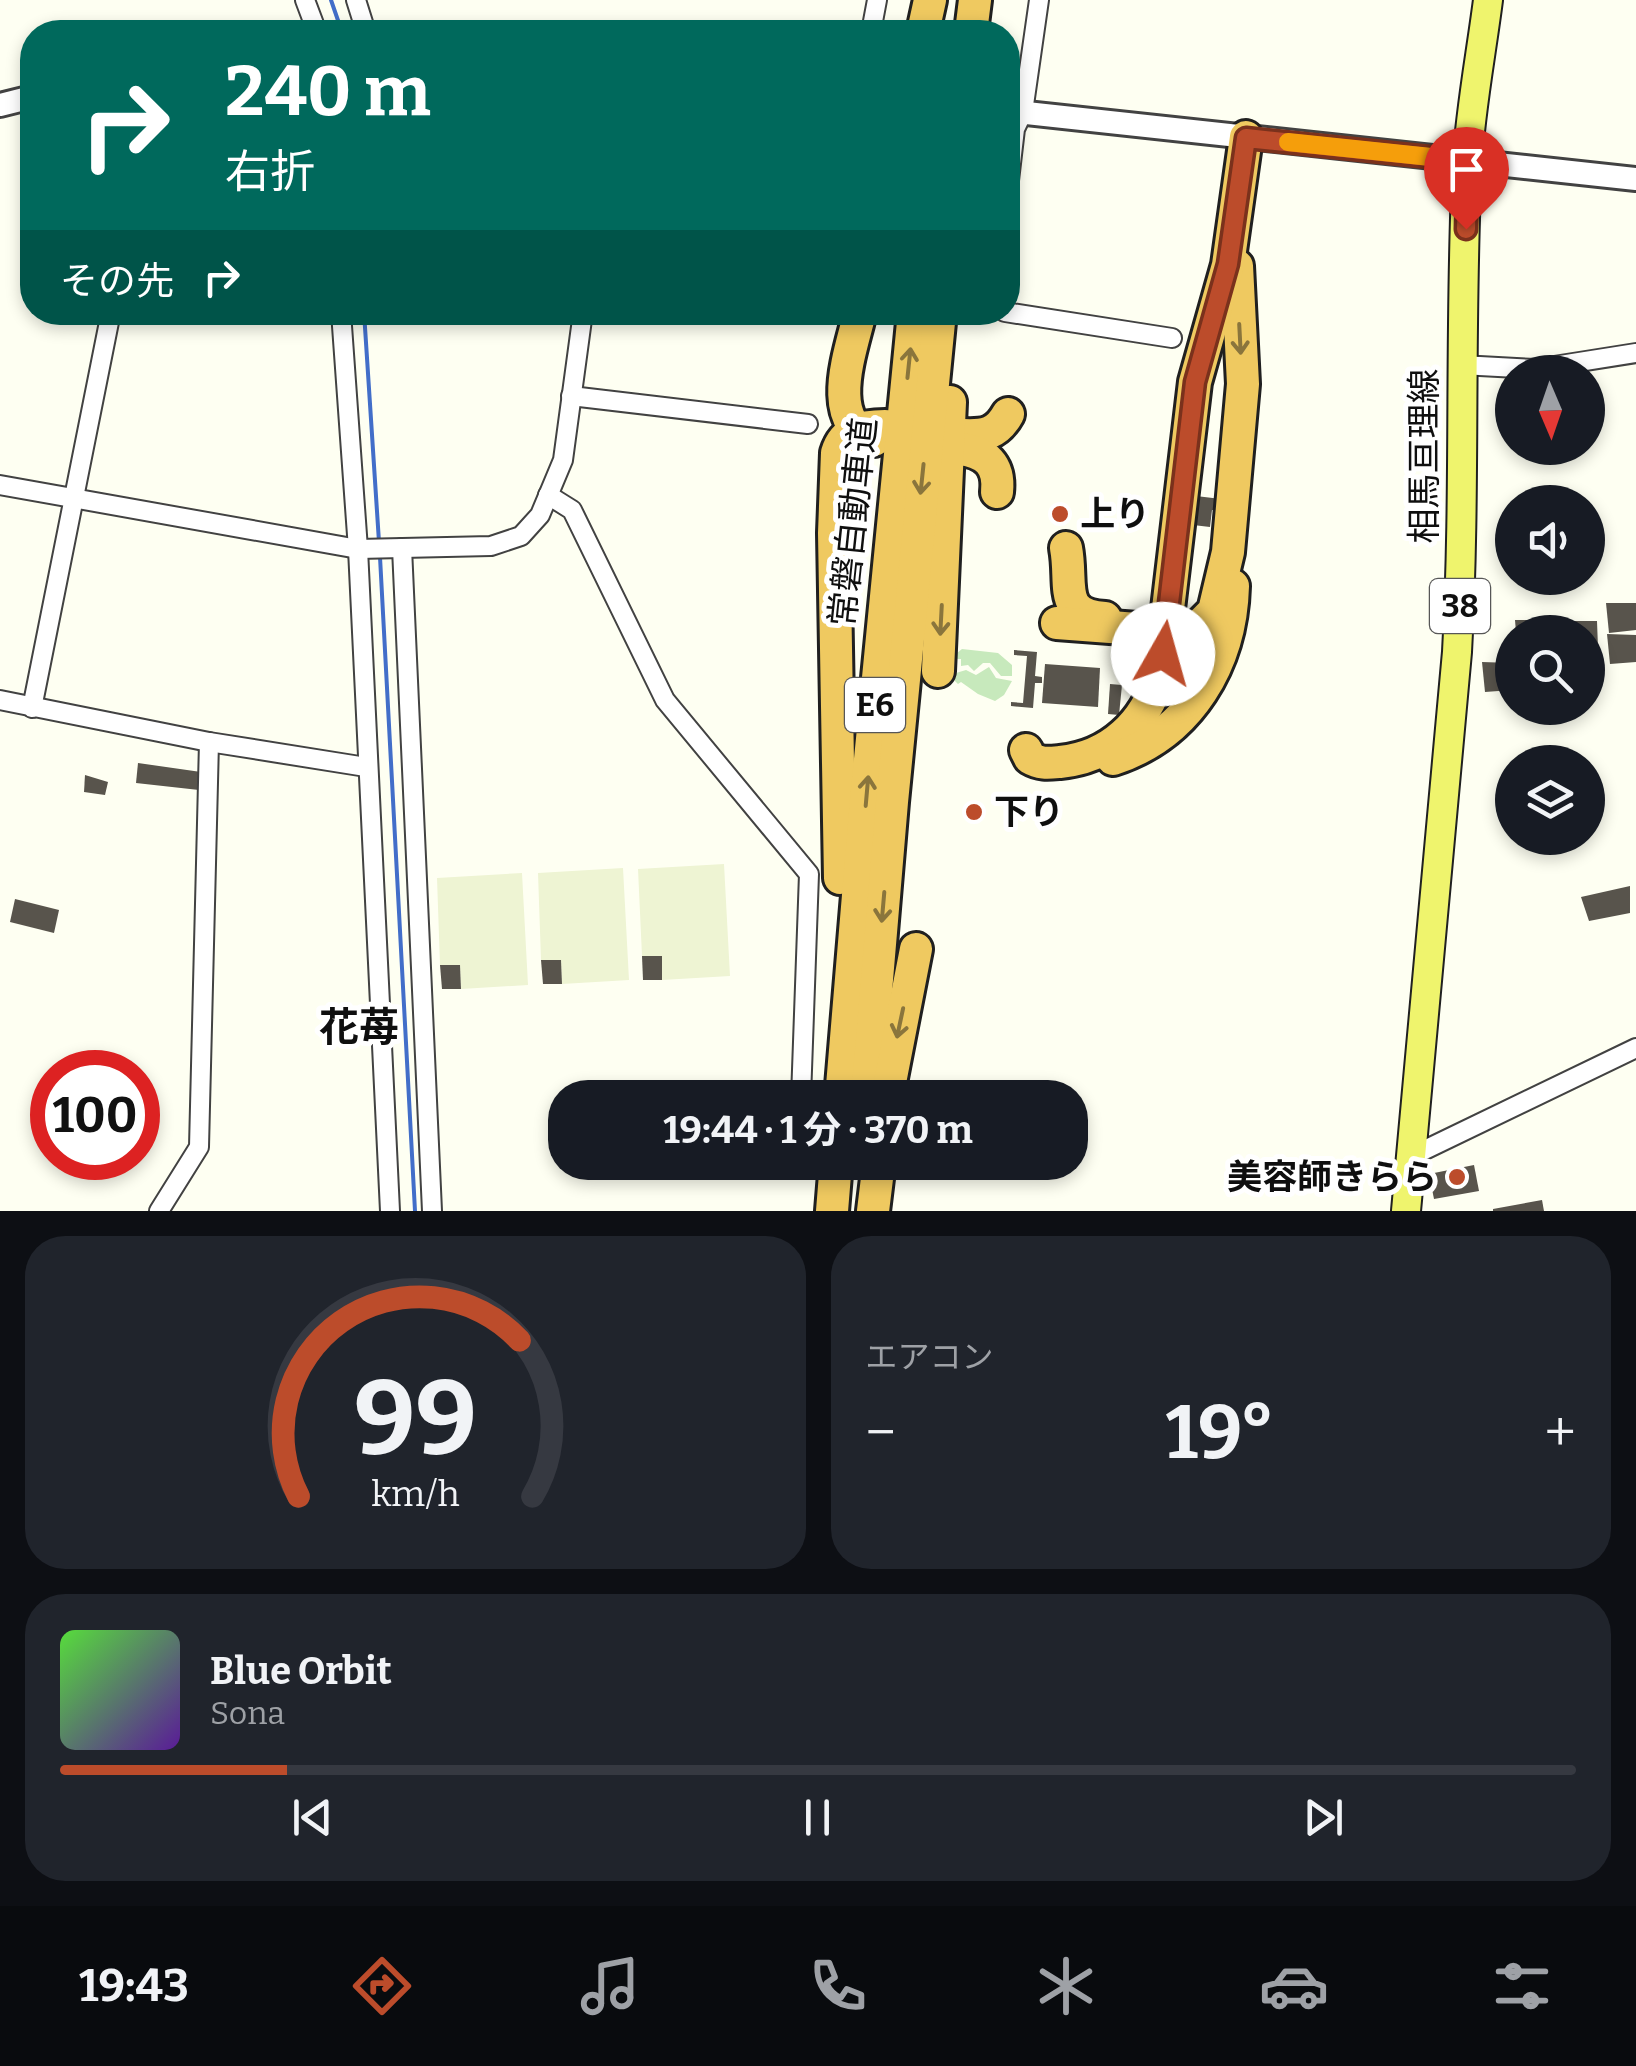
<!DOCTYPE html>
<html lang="ja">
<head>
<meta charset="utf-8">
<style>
	:root { --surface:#171b24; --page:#20242c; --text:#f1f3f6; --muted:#9ea1a6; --line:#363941; --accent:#bc4c2b }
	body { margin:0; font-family:Bitter,"Noto Sans JP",serif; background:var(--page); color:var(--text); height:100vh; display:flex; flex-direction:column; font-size:38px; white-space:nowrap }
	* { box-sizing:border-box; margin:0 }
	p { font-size:32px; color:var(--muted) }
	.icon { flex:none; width:55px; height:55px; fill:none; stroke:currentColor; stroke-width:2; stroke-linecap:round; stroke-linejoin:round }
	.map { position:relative; height:1211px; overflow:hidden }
	.panel { display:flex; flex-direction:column; gap:25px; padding:25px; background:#0d0f14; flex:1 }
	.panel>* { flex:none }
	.top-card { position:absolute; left:20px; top:20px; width:1000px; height:305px; border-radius:40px; box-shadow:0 5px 15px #0003; background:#00695c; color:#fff; overflow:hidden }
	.needle { width:65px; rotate:178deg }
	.buttons { position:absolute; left:1495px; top:355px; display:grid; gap:20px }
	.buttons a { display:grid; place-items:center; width:110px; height:110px; border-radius:50%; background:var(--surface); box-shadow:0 5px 15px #0003; font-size:50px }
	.speed { position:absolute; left:30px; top:1050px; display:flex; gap:20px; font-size:50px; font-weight:700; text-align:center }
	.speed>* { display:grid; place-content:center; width:130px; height:130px; border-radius:50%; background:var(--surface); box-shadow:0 5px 15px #0003; line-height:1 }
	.speed .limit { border:15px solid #d22; background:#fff; color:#111 }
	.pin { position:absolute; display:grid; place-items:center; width:85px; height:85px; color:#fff; margin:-102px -42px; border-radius:50% 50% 50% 0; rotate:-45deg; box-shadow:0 0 10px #0007 }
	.pin .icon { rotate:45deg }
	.me { position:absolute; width:110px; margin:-55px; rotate:7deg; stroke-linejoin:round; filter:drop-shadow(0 0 8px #0008) }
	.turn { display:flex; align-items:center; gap:35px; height:210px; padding:0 40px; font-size:45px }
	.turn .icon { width:130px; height:130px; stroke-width:2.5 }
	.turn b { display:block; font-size:70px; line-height:85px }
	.then { display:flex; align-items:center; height:95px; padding:0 40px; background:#0003; gap:20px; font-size:38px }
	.big { font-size:75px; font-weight:700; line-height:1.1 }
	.panel .card { flex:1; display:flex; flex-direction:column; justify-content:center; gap:15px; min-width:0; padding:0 35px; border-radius:40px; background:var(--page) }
	.panel .dial { align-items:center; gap:0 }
	.dial svg { height:260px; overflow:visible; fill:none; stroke:var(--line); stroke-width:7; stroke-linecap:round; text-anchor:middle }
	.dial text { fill:var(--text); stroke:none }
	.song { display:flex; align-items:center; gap:30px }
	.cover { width:120px; height:120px; border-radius:15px; background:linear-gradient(135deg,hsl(110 70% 55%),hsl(270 70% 35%)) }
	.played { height:10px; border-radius:5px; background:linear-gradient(90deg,var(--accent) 15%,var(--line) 15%) }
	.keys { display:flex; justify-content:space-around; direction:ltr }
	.heat { display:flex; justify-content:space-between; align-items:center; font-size:55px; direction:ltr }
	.panel .tiles { flex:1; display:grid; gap:25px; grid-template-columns:1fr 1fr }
	.card:last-child { grid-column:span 2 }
	.trip { position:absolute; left:548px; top:1080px; width:540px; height:100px; border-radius:40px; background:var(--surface); box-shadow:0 5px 15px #0003; font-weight:700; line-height:100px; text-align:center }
	.menu { display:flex; height:160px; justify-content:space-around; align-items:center; background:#090b0e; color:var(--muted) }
	.menu .icon { width:70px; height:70px }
	.menu .on { color:var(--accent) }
	.menu b { font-size:45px; color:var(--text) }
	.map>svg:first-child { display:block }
	.farmland { fill:#eef4d3 }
	.green { fill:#c7e9bc }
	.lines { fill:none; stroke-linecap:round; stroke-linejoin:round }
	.stream { stroke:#426ec9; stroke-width:4 }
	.building { fill:#58544c }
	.minor-casing { stroke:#424242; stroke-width:22 }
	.tertiary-casing { stroke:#424242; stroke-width:28 }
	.primary-casing { stroke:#202020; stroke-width:32 }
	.motorway-casing { stroke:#202020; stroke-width:38 }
	.minor { stroke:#fff; stroke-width:18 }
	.tertiary { stroke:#fff; stroke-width:22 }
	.primary { stroke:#eff46d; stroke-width:28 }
	.motorway { stroke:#efc960; stroke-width:32 }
	.oneway { stroke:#8a753c }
	.route-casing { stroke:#7a311c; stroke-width:25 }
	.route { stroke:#bc4c2b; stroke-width:18 }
	.slow { stroke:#f59e0b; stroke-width:18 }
	.poi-dot { fill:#bc4c2b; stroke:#fff; stroke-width:4 }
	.labels { text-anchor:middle; stroke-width:10; stroke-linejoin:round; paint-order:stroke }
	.shield { fill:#fff; stroke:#575757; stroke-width:2.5 }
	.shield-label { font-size:32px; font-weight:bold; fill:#0f0f0f }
	.street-label { font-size:35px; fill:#0f0f0f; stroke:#fff }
	.poi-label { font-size:35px; font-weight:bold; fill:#0f0f0f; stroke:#fff; text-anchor:start }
	.quarter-label { font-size:40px; font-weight:bold; fill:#0f0f0f; stroke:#fff }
</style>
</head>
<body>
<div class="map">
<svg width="1636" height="1211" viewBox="0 0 1636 1211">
	<rect width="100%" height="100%" fill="#fefff2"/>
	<g class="farmland">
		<path d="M724,864l6,112 -68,4v-24h-20l-4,-87z"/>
		<path d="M623,868l6,112 -67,4 -1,-23 -20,-1 -3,-87z"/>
		<path d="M522,873l6,112 -67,4 -1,-23 -20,-1 -3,-87z"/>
	</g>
	<path class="green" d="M962,649l36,4 14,12v11h-11l-11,-13h-7l-9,8 -6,-6 -7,1v-7h-5v14l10,-3 10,5 13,-8 7,11 16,3 -8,14 -9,6 -17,-7 -17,-12 -3,2 -6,-6v-21z"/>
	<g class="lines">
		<g class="stream">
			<path d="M331,0l11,32"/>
			<path d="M364,312l15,230"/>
			<path d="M380,557l35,654"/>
		</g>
	</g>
	<g class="building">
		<path d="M1196,496l25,3 -1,12 -8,-1 -2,17 -17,-2z"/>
		<path d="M1606,603h30v27l-27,3z"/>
		<path d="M1515,620h30v12h-29z"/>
		<path d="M1553,621h44l1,27h-10v-16h-36z"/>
		<path d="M1607,634l29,1v27l-26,2z"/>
		<path d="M1014,650l23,2 -2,24 7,1v6h-7l-2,25 -22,-2v-4l12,1 4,-47 -13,-1z"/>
		<path d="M1136,653l11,1 -1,20h-11z"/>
		<path d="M1482,662l30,1v27l-27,2z"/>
		<path d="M1045,664l55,4 -2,39 -56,-4z"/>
		<path d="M1110,684l12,1 -3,30 -11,-1z"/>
		<path d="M138,763l63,9 -2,18 -63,-7z"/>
		<path d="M85,775l23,7 -3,13 -21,-3z"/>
		<path d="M1630,886v27l-41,8 -8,-24z"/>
		<path d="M15,899l44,11 -5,23 -44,-11z"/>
		<path d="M642,956h20v24h-19z"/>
		<path d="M541,960h20l1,24h-19z"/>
		<path d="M440,965h20l1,24h-19z"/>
		<path d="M1474,1165l5,26 -45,8 -5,-25z"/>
		<path d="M1542,1200l2,11h-51v-2z"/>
	</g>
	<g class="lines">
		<defs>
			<g id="minor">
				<path d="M305,0l12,32"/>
				<path d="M356,0l10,32"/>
				<path d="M871,32l6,-32"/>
				<path d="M1008,189l7,-60 8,-17 16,-112"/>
				<path d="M341,312l17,237 32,662"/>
				<path d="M1005,312l167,26"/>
				<path d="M1461,365l74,4 101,-16"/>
				<path d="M571,396l237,28"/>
				<path d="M0,485l358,64 133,-3 30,-10 19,-21 23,-55 20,-148"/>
				<path d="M548,495l24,15 93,190 144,174 -8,224"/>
				<path d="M402,548l30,663"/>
				<path d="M0,700l209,42 157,25"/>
				<path d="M32,708l79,-396"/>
				<path d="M1410,1157l226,-109"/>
				<path d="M159,1211l40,-64 10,-405"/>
			</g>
			<g id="tertiary">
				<path d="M0,105l32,-8"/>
				<path d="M1008,111l628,68"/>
			</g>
			<path id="primary" d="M1406,1211l51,-559c9,-162 2,-324 10,-486 3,-55 14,-111 21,-166"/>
			<g id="motorway">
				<path d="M923,32l7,-32"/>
				<path d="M971,32l4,-32"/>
				<path d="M860,312c-9,40 -37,109 14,128"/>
				<path d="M963,435c21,1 34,-1 45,-21"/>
				<path d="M960,449c26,3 40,16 37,43"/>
				<path d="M1066,548c7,36 -9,67 39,70"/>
				<path d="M1057,623l120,9 21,-5 16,-16 14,-59 15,-168 -6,-118"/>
				<path d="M938,671l12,-269"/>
				<path d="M1026,750l4,8c10,6 18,5 30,4 51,-5 85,-39 100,-86l35,-294 33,-117 18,-128"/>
				<path d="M1113,759c77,-25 118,-96 120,-173"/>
				<path d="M840,878l-6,-345 3,-80c7,-23 26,-27 48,-27"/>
				<path d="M841,1098l25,-298 48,-488"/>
				<path d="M867,1098l25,-296 48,-490"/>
				<path d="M887,1098l29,-149"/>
				<path d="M832,1211l4,-49"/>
				<path d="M873,1211l6,-49"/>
			</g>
		</defs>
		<use href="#minor" class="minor-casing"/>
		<use href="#tertiary" class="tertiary-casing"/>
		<use href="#primary" class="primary-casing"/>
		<use href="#motorway" class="motorway-casing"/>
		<use href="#minor" class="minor"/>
		<use href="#tertiary" class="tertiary"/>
		<use href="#primary" class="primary"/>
		<use href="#motorway" class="motorway"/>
	</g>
	<defs><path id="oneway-shaft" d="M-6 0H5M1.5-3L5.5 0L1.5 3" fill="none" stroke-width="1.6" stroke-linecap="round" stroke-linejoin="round" transform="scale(2.5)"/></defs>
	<g class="oneway">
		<use href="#oneway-shaft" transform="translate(1240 339) rotate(87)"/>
		<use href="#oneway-shaft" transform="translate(909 363) rotate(-84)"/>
		<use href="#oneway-shaft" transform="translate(922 479) rotate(96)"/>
		<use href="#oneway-shaft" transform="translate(941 620) rotate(93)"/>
		<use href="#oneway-shaft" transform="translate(867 791) rotate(-85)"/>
		<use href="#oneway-shaft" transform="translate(883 907) rotate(95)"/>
		<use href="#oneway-shaft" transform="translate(900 1023) rotate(102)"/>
	</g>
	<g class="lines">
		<defs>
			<path id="route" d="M1163,654l32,-272 33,-118 18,-126 222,23 -2,68"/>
		</defs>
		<use href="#route" class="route-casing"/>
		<use href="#route" class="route"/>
		<path class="slow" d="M1288,142l162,17"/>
	</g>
	<g class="poi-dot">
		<circle cx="1060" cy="514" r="10"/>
		<circle cx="974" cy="812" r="10"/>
		<circle cx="1457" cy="1177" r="10"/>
	</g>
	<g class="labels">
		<g class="shield">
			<rect x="1430" y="579" width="60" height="54" rx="8"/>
			<rect x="845" y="678" width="60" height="54" rx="8"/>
		</g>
		<g class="shield-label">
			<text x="1460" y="617">38</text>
			<text x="875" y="716">E6</text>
		</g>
		<g class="street-label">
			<text transform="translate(1424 456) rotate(-90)" y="12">相馬亘理線</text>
			<text transform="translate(853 522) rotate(-84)" y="12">常磐自動車道</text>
		</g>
		<g class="poi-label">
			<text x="1080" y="526">上り</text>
			<text x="994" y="824">下り</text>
			<text x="1437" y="1189" text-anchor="end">美容師きらら</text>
		</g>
		<g class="quarter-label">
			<text x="359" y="1041">花苺</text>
		</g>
	</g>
</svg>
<div class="buttons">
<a><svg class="needle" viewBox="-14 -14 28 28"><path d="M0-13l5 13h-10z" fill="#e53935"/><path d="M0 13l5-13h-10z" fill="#9ea1a6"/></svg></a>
<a><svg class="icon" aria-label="sound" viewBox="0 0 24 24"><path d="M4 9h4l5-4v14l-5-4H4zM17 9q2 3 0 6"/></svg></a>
<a><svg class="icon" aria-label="search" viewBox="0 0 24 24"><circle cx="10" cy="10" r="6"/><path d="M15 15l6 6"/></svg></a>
<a><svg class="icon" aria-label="layers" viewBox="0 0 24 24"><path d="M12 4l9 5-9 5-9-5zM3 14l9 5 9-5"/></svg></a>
</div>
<div class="speed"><div class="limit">100</div></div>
<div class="pin" style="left:1466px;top:229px;background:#d93025"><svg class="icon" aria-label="arrive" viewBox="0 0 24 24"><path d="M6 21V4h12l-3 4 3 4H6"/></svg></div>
<svg class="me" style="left:1163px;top:654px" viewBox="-20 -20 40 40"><circle r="19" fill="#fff"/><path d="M0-13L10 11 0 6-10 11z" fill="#bc4c2b"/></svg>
<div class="trip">19:44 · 1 分 · 370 m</div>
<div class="top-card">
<div class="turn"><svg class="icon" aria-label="right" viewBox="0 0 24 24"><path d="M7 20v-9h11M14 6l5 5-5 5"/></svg><div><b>240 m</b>右折</div></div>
<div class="then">その先<svg class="icon" aria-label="right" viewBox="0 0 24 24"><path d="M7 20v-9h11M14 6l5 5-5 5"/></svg></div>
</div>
</div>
<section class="panel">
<div class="tiles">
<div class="card dial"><svg viewBox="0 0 100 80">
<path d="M14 69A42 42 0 1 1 86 69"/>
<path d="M14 69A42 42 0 0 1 82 21" stroke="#bc4c2b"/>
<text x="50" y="56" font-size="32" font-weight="700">99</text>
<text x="50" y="72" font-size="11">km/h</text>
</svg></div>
<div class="card"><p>エアコン</p>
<div class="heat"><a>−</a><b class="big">19°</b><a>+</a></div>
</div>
<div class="card">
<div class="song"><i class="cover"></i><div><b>Blue Orbit</b><p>Sona</p></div></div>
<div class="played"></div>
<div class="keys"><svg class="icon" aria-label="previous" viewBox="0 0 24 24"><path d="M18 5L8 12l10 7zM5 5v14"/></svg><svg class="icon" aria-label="pause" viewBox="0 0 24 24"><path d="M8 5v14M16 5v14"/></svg><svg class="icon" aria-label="next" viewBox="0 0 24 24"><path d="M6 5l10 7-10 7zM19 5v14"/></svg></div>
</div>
</div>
</section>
<nav class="menu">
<b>19:43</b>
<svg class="icon on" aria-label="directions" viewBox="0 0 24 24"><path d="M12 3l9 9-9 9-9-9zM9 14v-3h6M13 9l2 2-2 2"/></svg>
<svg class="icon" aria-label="music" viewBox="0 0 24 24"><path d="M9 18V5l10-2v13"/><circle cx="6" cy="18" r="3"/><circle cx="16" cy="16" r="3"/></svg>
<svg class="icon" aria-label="phone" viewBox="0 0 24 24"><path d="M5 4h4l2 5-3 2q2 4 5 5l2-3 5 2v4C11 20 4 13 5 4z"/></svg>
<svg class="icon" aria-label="climate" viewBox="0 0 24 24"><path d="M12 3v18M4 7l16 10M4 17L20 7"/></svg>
<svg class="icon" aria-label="car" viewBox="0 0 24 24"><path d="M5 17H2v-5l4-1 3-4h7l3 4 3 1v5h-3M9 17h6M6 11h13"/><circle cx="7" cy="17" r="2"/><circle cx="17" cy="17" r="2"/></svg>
<svg class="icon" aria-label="filters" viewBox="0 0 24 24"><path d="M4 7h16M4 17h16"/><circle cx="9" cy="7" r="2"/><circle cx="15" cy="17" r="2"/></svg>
</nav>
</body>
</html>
